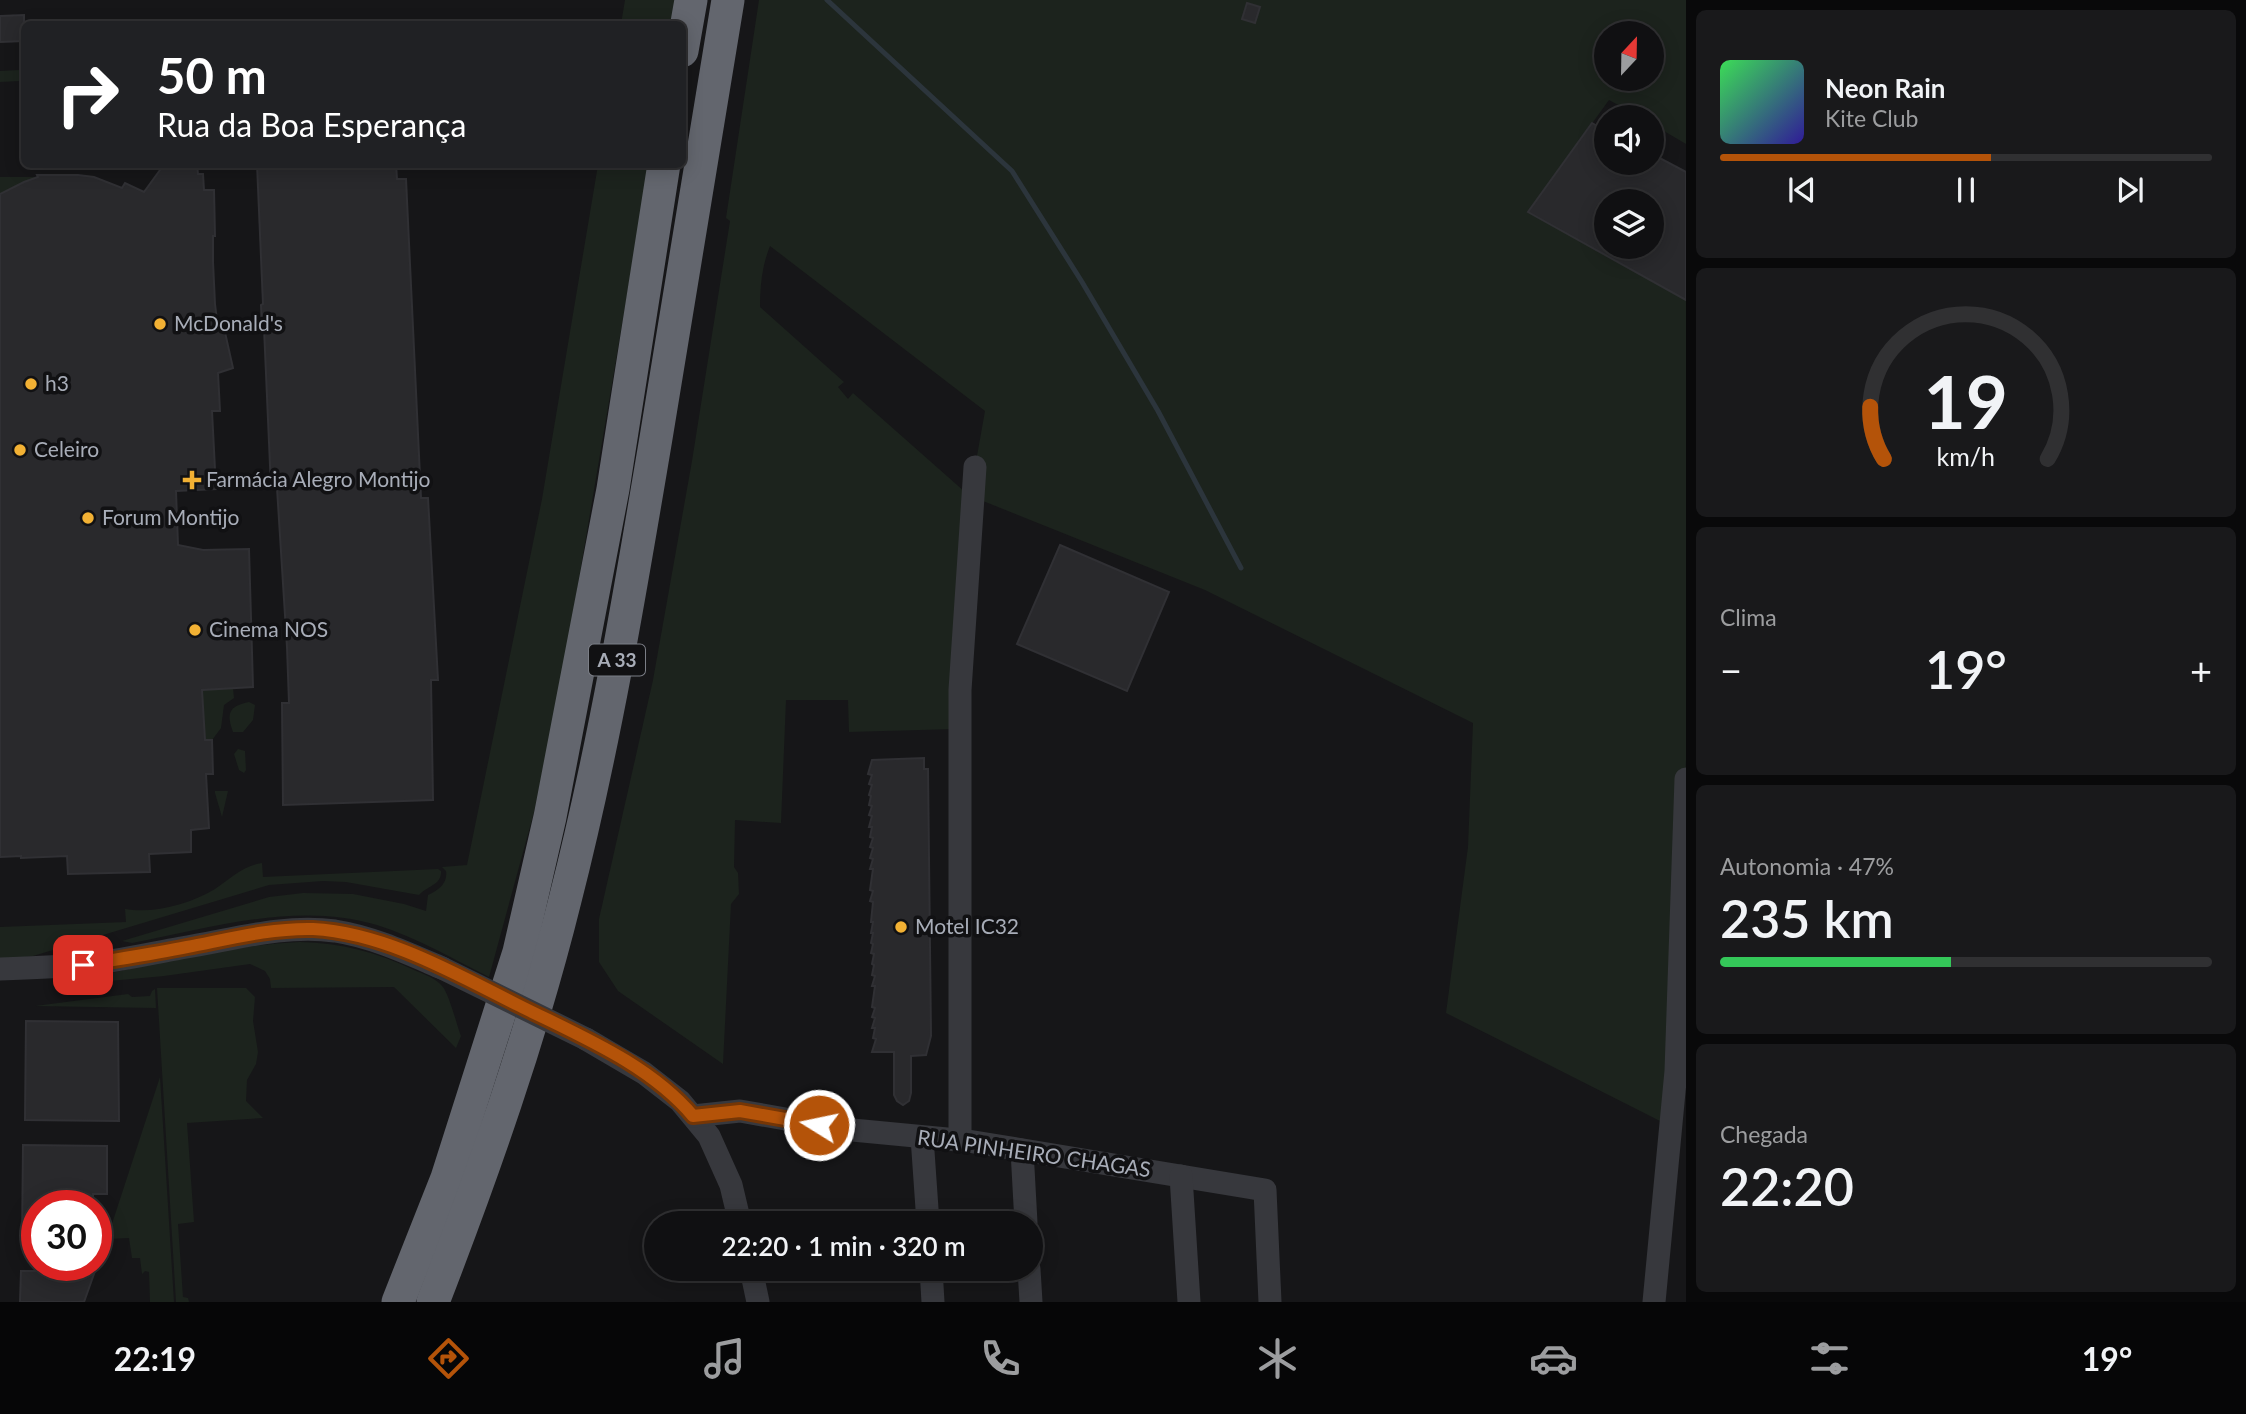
<!DOCTYPE html>
<html lang="pt">
<head>
<meta charset="utf-8">
<style>
	:root { --surface:#101012; --page:#19191b; --text:#f1f3f6; --muted:#9c9d9f; --line:#303032; --accent:#b45309 }
	body { margin:0; font-family:Lato,sans-serif; background:var(--page); color:var(--text); height:100vh; display:flex; flex-direction:column; font-size:26px; white-space:nowrap }
	* { box-sizing:border-box; margin:0 }
	p { font-size:23px; color:var(--muted) }
	.icon { flex:none; width:38px; height:38px; fill:none; stroke:currentColor; stroke-width:2; stroke-linecap:round; stroke-linejoin:round }
	.map { position:relative; flex:1; overflow:hidden }
	.sheet { display:flex; flex-direction:column; gap:10px; padding:10px; background:#09090a; width:560px }
	.sheet>* { flex:none }
	.hud { position:absolute; left:21px; top:21px; width:665px; height:147px; border-radius:10px; box-shadow:0 4px 18px #0003,0 0 0 2px var(--line); background:#202124; color:#fff; overflow:hidden }
	.needle { width:46px; rotate:22deg }
	.fabs { position:absolute; left:1594px; top:21px; display:grid; gap:14px }
	.fabs a { display:grid; place-items:center; width:70px; height:70px; border-radius:50%; background:var(--surface); box-shadow:0 4px 18px #0003,0 0 0 2px var(--line); font-size:35px }
	.speed { position:absolute; left:21px; top:1190px; display:flex; gap:14px; font-size:35px; font-weight:700; text-align:center }
	.speed>* { display:grid; place-content:center; width:91px; height:91px; border-radius:50%; background:var(--surface); box-shadow:0 4px 18px #0003,0 0 0 2px var(--line); line-height:1 }
	.speed .limit { border:10px solid #d22; background:#fff; color:#111 }
	.pin { position:absolute; display:grid; place-items:center; width:60px; height:60px; color:#fff; margin:-30px; border-radius:14px; box-shadow:0 4px 10px #0006 }
	.me { position:absolute; width:77px; margin:-38px; rotate:280deg; stroke-linejoin:round; filter:drop-shadow(0 0 5px #0008) }
	.turn { display:flex; align-items:center; gap:24px; height:147px; padding:0 21px; font-size:32px }
	.turn .icon { width:91px; height:91px; stroke-width:2.5 }
	.turn b { display:block; font-size:49px; line-height:60px }
	.big { font-size:52px; font-weight:600; line-height:1.1 }
	.sheet .tile { flex:1; display:flex; flex-direction:column; justify-content:center; gap:10px; min-width:0; padding:0 24px; border-radius:10px; background:var(--page) }
	.sheet .dial { align-items:center; gap:0 }
	.dial svg { height:182px; overflow:visible; fill:none; stroke:var(--line); stroke-width:7; stroke-linecap:round; text-anchor:middle }
	.dial text { fill:var(--text); stroke:none }
	.song { display:flex; align-items:center; gap:21px }
	.cover { width:84px; height:84px; border-radius:10px; background:linear-gradient(135deg,hsl(130 70% 55%),hsl(250 70% 35%)) }
	.played { height:7px; border-radius:4px; background:linear-gradient(90deg,var(--accent) 55%,var(--line) 55%) }
	.keys { display:flex; justify-content:space-around; direction:ltr }
	.heat { display:flex; justify-content:space-between; align-items:center; font-size:38px; direction:ltr }
	.charge { height:10px; border-radius:5px; background:linear-gradient(90deg,#34c759 47%,var(--line) 0) }
	.trip { position:absolute; left:644px; top:1211px; width:399px; height:70px; border-radius:35px; background:var(--surface); box-shadow:0 4px 18px #0003,0 0 0 2px var(--line); font-weight:600; line-height:70px; text-align:center }
	.menu { display:flex; height:112px; justify-content:space-around; align-items:center; background:#060607; color:var(--muted) }
	.menu .icon { width:49px; height:49px }
	.menu .active { color:var(--accent) }
	.menu b { font-size:32px; color:var(--text) }
	main { display:flex; flex:1; min-height:0 }
	.map>svg:first-child { display:block }
	.green { fill:#1c231d; fill-rule:evenodd }
	.lines { fill:none; stroke-linecap:round; stroke-linejoin:round }
	.stream { stroke:#2c353c; stroke-width:5 }
	.building { fill:#29292c; stroke:#303034; stroke-width:2; fill-rule:evenodd }
	.minor { stroke:#37383d; stroke-width:23 }
	.highway { stroke:#63666e; stroke-width:33 }
	.minor-bridge { stroke:#37383d; stroke-width:23 }
	.route-casing { stroke:#753606; stroke-width:18 }
	.route { stroke:#b45309; stroke-width:12 }
	.poi-dot { fill:#f2b134; stroke:#111113; stroke-width:2.5 }
	.labels { text-anchor:middle; stroke-width:7; stroke-linejoin:round; paint-order:stroke }
	.shield { fill:#111113; stroke:#7b7e86; stroke-width:2 }
	.shield-label { font-size:19px; font-weight:bold; fill:#a8adb8 }
	.poi-label { font-size:21px; fill:#a8adb8; stroke:#111113; text-anchor:start }
	.street-label { font-size:21px; fill:#a8adb8; stroke:#111113 }
</style>
</head>
<body>
<main>
<div class="map">
<svg width="1686" height="1302" viewBox="0 0 1686 1302">
	<rect width="100%" height="100%" fill="#161618"/>
	<g class="green">
		<path d="M625,0h52l-4,24h-52z"/>
		<path d="M759,0h927v144l-34,-20v-7h-12l-31,-17 -81,112 158,88v460l-9,184 -15,178 -216,-109 22,-166 5,-124 -268,-133 -232,-93 2,-30 10,-56 -215,-165c-8,20 -10,40 -10,61l84,75 -6,5 10,12 5,-6 112,99 -10,237 -106,3 -1,-32h-62l-5,123 -46,-3 -1,47 4,6 1,21 -8,10 -8,160 -105,-73 -19,-29v-43l54,-239 39,-219 38,-240 -4,-3zM1606,33h46v46h-46z"/>
		<path d="M19,70l1,11 -20,1v-11z"/>
		<path d="M598,165h51l-86,508 -29,139 -45,165c-36,-18 -73,-40 -112,-52 -80,-24 -166,3 -245,18l-10,-2 147,-44 34,-4 50,1 51,10 22,7 2,-16c11,-5 20,-12 18,-24l-4,-4 25,-2 75,-366z"/>
		<path d="M0,177h38l-14,5 -24,12z"/>
		<path d="M233,688l1,10 -10,7 -3,23 -9,12h-7l-3,-50z"/>
		<path d="M249,702l6,3 -2,15 -10,12h-10c-7,-19 -4,-26 16,-30z"/>
		<path d="M238,749l7,2 1,19 -2,3 -5,-3 -5,-16z"/>
		<path d="M215,791h13l-6,26 -7,-24z"/>
		<path d="M262,863l1,14 175,-8 3,2c1,14 -14,15 -22,24l-73,-13 -23,-1 -54,4 -236,71 -33,4v-33l126,-5 -1,-13c29,5 65,-5 90,-20 15,-10 27,-23 47,-26z"/>
		<path d="M300,942c41,1 77,10 114,28 9,4 22,8 28,16 7,7 15,40 19,50l-5,12 -62,-61 -123,1 -1,-9 -5,-8 -15,-7 -86,12 -99,9v-2c77,-16 155,-37 235,-41z"/>
		<path d="M157,988h89l9,9 -2,24 5,31 -2,12 -9,16 -1,21 17,17 -76,5 7,99 -16,2 5,73 5,1 1,4h-13z"/>
		<path d="M155,989l1,19 -121,-2 93,-12 4,3 18,-1 2,-5z"/>
		<path d="M160,1077l14,225h-24l-1,-30 -4,-1 -3,3 -2,-16h-8l-3,-20 -22,1z"/>
	</g>
	<g class="lines">
		<path class="stream" d="M827,0l185,171 70,111 76,129 83,157"/>
	</g>
	<g class="building">
		<path d="M1247,3l13,4 -5,16 -13,-4z"/>
		<path d="M24,15v26l-24,1v-26z"/>
		<path d="M1592,123l14,8v32h46v-9l34,18v128l-158,-88zM1606,201h46v46h-46z"/>
		<path d="M160,164h37l1,10h5l1,16h10l1,46h-2v26l2,42 2,16 5,-1 11,49 -15,5 2,38h-8l4,78 -40,2 2,54 25,5 46,-1 4,138 -51,3 3,50h7l1,34h-7l3,54 -18,2v22l-42,2 1,18 -82,2 -1,-18 -46,2v-2l-21,1v-663l24,-12 14,-5 -1,-2h41l16,2 28,11 3,-5 19,9 16,-22z"/>
		<path d="M257,164h139l1,15h9l15,319h7l10,182h-7l2,120 -150,5 -1,-102h7l-2,-56 -10,-159h-6l-7,-160h-2l-1,-23 2,-1z"/>
		<path d="M1060,545l109,47 -42,99 -110,-47z"/>
		<path d="M924,758v11h4l3,267 -5,19 -15,1v37l-2,8 -6,4 -6,-4 -3,-6v-43h-22l4,-13 -3,-1 2,-10h-3l3,-10 -3,-1 3,-9 -3,-1 3,-21h-3l3,-10 -3,-1 2,-10 -2,-1 2,-10 -3,-1 2,-9 -2,-1 2,-10h-2l2,-11h-2l2,-20 -3,-1 3,-10 -3,-1 3,-21h-3l3,-10 -3,-1 3,-10 -3,-1 3,-9 -3,-1 2,-10h-3l3,-11 -3,-1 3,-9 -3,-1 2,-9 -2,-1 3,-10 -3,-1 3,-9 -4,-1 4,-14z"/>
		<path d="M26,1021l92,1 1,99 -94,-1z"/>
		<path d="M23,1145l84,1v48h-14v12h-56v37h-15z"/>
		<path d="M21,1271h74l-11,31h-64z"/>
	</g>
	<g class="lines">
		<g class="minor">
			<path d="M0,969c27,-1 54,-2 80,-4 34,-3 68,-11 101,-17 51,-8 101,-24 154,-17 38,6 72,22 107,37"/>
			<path d="M586,1039l58,34 36,28 29,35 22,49 9,38"/>
			<path d="M693,1116l47,-5 102,18 126,12 297,49 5,112"/>
			<path d="M922,1137l6,86"/>
			<path d="M960,1140v-450l15,-223"/>
			<path d="M1022,1150l4,73"/>
			<path d="M1181,1176l8,126"/>
			<path d="M751,1269l7,33"/>
			<path d="M931,1269l2,33"/>
			<path d="M1029,1269l2,33"/>
			<path d="M1654,1302l22,-231 10,-292"/>
		</g>
		<g class="highway">
			<path d="M682,51l9,-51"/>
			<path d="M398,1302l49,-124 72,-226 31,-135 63,-328 51,-325"/>
			<path d="M433,1302c51,-132 98,-265 132,-402 39,-152 65,-307 91,-462 24,-146 48,-292 72,-438"/>
		</g>
		<path class="minor-bridge" d="M442,968l144,71"/>
	</g>
	<g class="lines">
		<defs>
			<path id="route" d="M83,965c35,-6 70,-11 104,-18 42,-8 83,-19 126,-18 73,4 143,45 207,77 60,30 129,58 173,110l47,-5 79,14"/>
		</defs>
		<use href="#route" class="route-casing"/>
		<use href="#route" class="route"/>
	</g>
	<g class="poi-dot">
		<circle cx="160" cy="324" r="7"/>
		<circle cx="31" cy="384" r="7"/>
		<circle cx="20" cy="450" r="7"/>
		<path d="M188.5 469.5h7v7h7v7h-7v7h-7v-7h-7v-7h7z"/>
		<circle cx="88" cy="518" r="7"/>
		<circle cx="195" cy="630" r="7"/>
		<circle cx="901" cy="927" r="7"/>
	</g>
	<g class="labels">
		<rect class="shield" x="589" y="644.5" width="56" height="31" rx="5"/>
		<g class="shield-label">
			<text x="617" y="667">A 33</text>
		</g>
		<g class="poi-label">
			<text x="174" y="331">McDonald's</text>
			<text x="45" y="391">h3</text>
			<text x="34" y="457">Celeiro</text>
			<text x="206" y="487">Farmácia Alegro Montijo</text>
			<text x="102" y="525">Forum Montijo</text>
			<text x="209" y="637">Cinema NOS</text>
			<text x="915" y="934">Motel IC32</text>
		</g>
		<g class="street-label">
			<text transform="translate(1034 1154) rotate(8)" y="7">RUA PINHEIRO CHAGAS</text>
		</g>
	</g>
</svg>
<div class="fabs">
<a><svg class="needle" viewBox="-14 -14 28 28"><path d="M0-13l5 13h-10z" fill="#e53935"/><path d="M0 13l5-13h-10z" fill="#9c9d9f"/></svg></a>
<a><svg class="icon" aria-label="sound" viewBox="0 0 24 24"><path d="M4 9h4l5-4v14l-5-4H4zM17 9q2 3 0 6"/></svg></a>
<a><svg class="icon" aria-label="layers" viewBox="0 0 24 24"><path d="M12 4l9 5-9 5-9-5zM3 14l9 5 9-5"/></svg></a>
</div>
<div class="speed"><div class="limit">30</div></div>
<div class="pin" style="left:83px;top:965px;background:#d93025"><svg class="icon" aria-label="arrive" viewBox="0 0 24 24"><path d="M6 21V4h12l-3 4 3 4H6"/></svg></div>
<svg class="me" style="left:819px;top:1125px" viewBox="-20 -20 40 40"><circle r="17" fill="#b45309" stroke="#fff" stroke-width="3"/><path d="M0-11L8 9 0 5-8 9z" fill="#fff"/></svg>
<div class="trip">22:20 · 1 min · 320 m</div>
<div class="hud">
<div class="turn"><svg class="icon" aria-label="right" viewBox="0 0 24 24"><path d="M7 20v-9h11M14 6l5 5-5 5"/></svg><div><b>50 m</b>Rua da Boa Esperança</div></div>
</div>
</div>
<section class="sheet">
<div class="tile">
<div class="song"><i class="cover"></i><div><b>Neon Rain</b><p>Kite Club</p></div></div>
<div class="played"></div>
<div class="keys"><svg class="icon" aria-label="previous" viewBox="0 0 24 24"><path d="M18 5L8 12l10 7zM5 5v14"/></svg><svg class="icon" aria-label="pause" viewBox="0 0 24 24"><path d="M8 5v14M16 5v14"/></svg><svg class="icon" aria-label="next" viewBox="0 0 24 24"><path d="M6 5l10 7-10 7zM19 5v14"/></svg></div>
</div>
<div class="tile dial"><svg viewBox="0 0 100 80">
<path d="M14 69A42 42 0 1 1 86 69"/>
<path d="M14 69A42 42 0 0 1 8 46" stroke="#b45309"/>
<text x="50" y="56" font-size="32" font-weight="700">19</text>
<text x="50" y="72" font-size="11">km/h</text>
</svg></div>
<div class="tile"><p>Clima</p>
<div class="heat"><a>−</a><b class="big">19°</b><a>+</a></div>
</div>
<div class="tile"><p>Autonomia · 47%</p><b class="big">235 km</b><div class="charge"></div></div>
<div class="tile"><p>Chegada</p><b class="big">22:20</b></div>
</section>
</main>
<nav class="menu">
<b>22:19</b>
<svg class="icon active" aria-label="directions" viewBox="0 0 24 24"><path d="M12 3l9 9-9 9-9-9zM9 14v-3h6M13 9l2 2-2 2"/></svg>
<svg class="icon" aria-label="music" viewBox="0 0 24 24"><path d="M9 18V5l10-2v13"/><circle cx="6" cy="18" r="3"/><circle cx="16" cy="16" r="3"/></svg>
<svg class="icon" aria-label="phone" viewBox="0 0 24 24"><path d="M5 4h4l2 5-3 2q2 4 5 5l2-3 5 2v4C11 20 4 13 5 4z"/></svg>
<svg class="icon" aria-label="climate" viewBox="0 0 24 24"><path d="M12 3v18M4 7l16 10M4 17L20 7"/></svg>
<svg class="icon" aria-label="car" viewBox="0 0 24 24"><path d="M5 17H2v-5l4-1 3-4h7l3 4 3 1v5h-3M9 17h6M6 11h13"/><circle cx="7" cy="17" r="2"/><circle cx="17" cy="17" r="2"/></svg>
<svg class="icon" aria-label="filters" viewBox="0 0 24 24"><path d="M4 7h16M4 17h16"/><circle cx="9" cy="7" r="2"/><circle cx="15" cy="17" r="2"/></svg>
<b>19°</b>
</nav>
</body>
</html>
